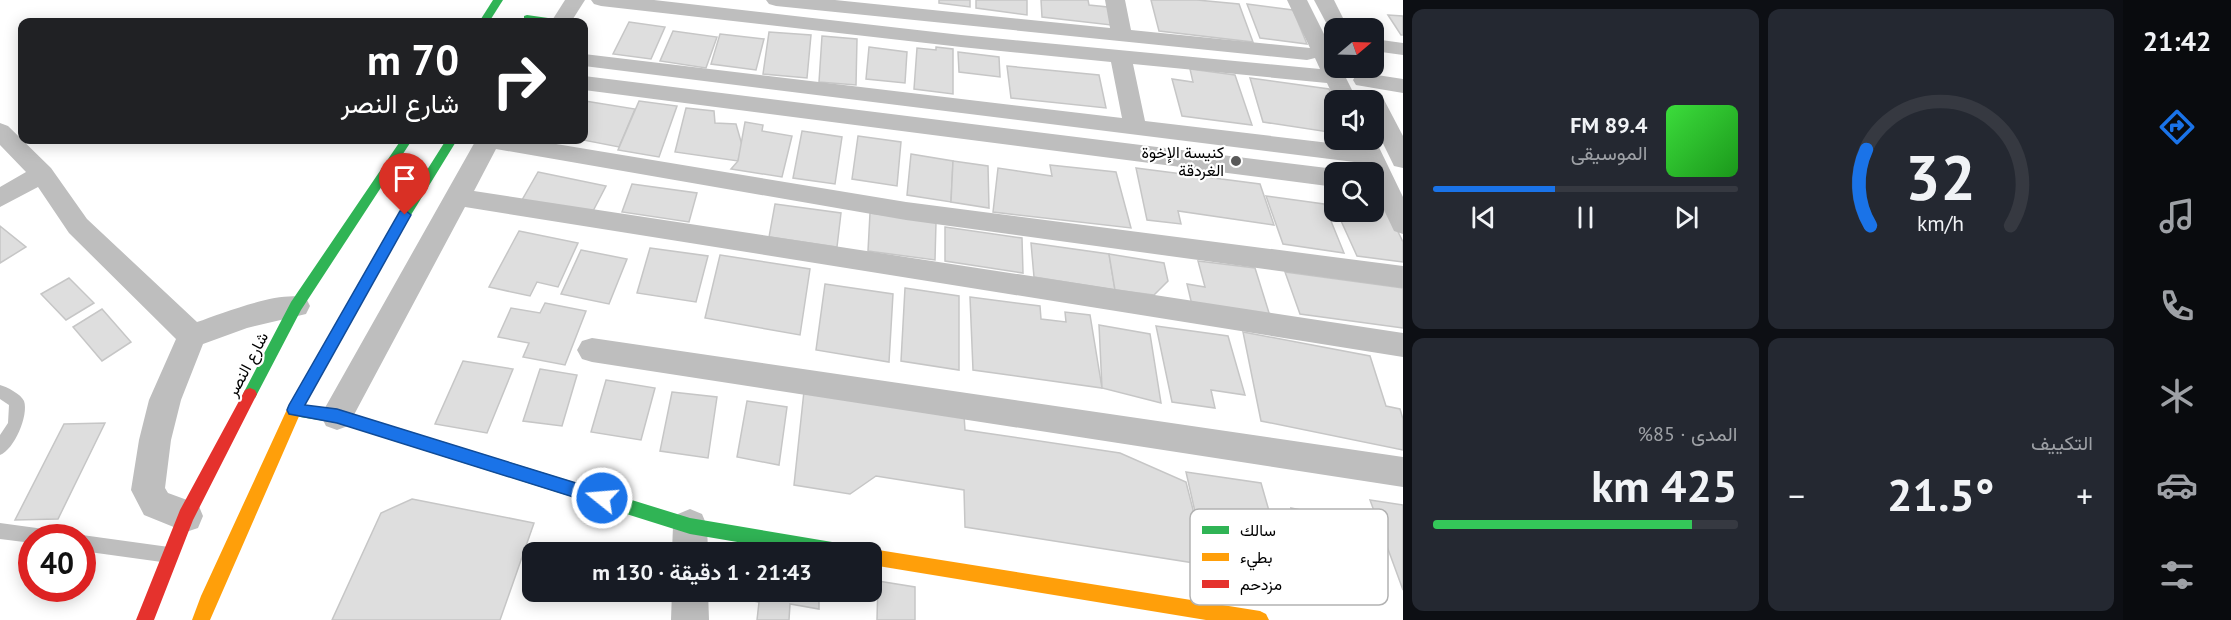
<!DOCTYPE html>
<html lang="ar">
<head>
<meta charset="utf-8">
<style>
	:root { --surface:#171b24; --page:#242831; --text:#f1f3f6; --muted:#9ea1a6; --line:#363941; --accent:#1a73e8 }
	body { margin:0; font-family:"PT Sans",Vazirmatn,sans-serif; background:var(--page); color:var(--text); direction:rtl; height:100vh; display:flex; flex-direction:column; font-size:22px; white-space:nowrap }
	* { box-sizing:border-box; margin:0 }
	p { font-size:20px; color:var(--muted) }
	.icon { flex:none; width:33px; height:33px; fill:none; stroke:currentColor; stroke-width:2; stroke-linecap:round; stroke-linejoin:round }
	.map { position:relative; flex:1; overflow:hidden; direction:ltr }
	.sheet { display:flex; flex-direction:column; gap:9px; padding:9px; background:#0d0f14; width:720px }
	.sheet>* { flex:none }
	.hud { position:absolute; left:18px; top:18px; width:570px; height:126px; border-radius:12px; box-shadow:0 3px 15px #0003; direction:rtl; background:#202124; color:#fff; overflow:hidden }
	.needle { width:39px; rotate:71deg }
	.buttons { position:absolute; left:1324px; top:18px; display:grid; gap:12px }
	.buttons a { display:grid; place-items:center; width:60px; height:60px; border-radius:12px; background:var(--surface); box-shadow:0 3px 15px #0003; font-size:30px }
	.speed { position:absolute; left:18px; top:524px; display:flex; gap:12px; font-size:30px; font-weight:700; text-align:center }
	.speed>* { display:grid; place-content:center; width:78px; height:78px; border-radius:50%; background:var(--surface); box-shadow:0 3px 15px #0003; line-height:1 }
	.speed .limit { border:9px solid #d22; background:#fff; color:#111 }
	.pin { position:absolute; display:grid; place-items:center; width:51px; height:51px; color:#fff; margin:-62px -26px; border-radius:50% 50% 50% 0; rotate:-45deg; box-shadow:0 0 6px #0007 }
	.pin .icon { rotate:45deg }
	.me { position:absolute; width:66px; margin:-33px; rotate:287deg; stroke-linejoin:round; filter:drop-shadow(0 0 4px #0008) }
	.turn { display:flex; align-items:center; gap:21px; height:126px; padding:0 30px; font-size:27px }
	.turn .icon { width:78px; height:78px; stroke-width:2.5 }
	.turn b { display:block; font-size:42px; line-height:51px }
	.big { font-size:45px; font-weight:600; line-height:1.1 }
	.sheet .widget { flex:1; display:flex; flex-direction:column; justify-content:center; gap:9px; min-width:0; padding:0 21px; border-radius:12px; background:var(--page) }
	.sheet .dial { align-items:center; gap:0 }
	.dial svg { height:156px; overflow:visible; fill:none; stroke:var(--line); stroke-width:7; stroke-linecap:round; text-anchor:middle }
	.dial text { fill:var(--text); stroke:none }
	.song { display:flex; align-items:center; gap:18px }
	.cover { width:72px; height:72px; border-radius:9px; background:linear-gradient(135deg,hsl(120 70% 55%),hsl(120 70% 35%)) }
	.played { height:6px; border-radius:3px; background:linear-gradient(90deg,var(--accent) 40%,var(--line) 40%) }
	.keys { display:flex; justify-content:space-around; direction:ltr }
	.heat { display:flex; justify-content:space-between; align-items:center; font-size:33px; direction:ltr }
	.charge { height:9px; border-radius:4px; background:linear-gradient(90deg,#34c759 85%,var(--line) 0) }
	.sheet .tiles { flex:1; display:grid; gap:9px; grid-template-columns:repeat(2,1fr) }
	.trip { position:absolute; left:522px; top:542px; width:360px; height:60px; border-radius:12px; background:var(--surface); box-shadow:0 3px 15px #0003; font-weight:600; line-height:60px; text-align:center; direction:rtl }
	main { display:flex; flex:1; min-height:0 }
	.menu { display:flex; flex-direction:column; width:108px; justify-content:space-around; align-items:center; background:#090b0e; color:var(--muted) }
	.menu .icon { width:42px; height:42px }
	.menu .on { color:var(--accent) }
	.menu b { font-size:27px; color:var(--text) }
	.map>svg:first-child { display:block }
	.building { fill:#dedede; stroke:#c6c6c6; stroke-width:1.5 }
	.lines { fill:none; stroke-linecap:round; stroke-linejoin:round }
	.lane { fill:#bebebe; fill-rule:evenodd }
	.street { fill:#bebebe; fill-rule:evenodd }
	.fast { fill:#30b455; fill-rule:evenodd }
	.slow { fill:#ff9f0a; fill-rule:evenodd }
	.jam { fill:#e5322d; fill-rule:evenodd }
	.route { fill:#1a73e8; stroke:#114b97; stroke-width:1.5 }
	.poi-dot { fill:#595959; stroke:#fff; stroke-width:2 }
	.labels { text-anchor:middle; stroke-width:4.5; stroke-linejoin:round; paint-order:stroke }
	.poi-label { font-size:16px; fill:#000; stroke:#fff; text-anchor:end }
	.street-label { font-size:16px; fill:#000; stroke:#fff }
	.key { fill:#fff; stroke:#b2b2b2; stroke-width:1.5 }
	.key-label { font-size:16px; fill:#000 }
</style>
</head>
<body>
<main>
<nav class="menu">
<b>21:42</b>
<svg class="icon on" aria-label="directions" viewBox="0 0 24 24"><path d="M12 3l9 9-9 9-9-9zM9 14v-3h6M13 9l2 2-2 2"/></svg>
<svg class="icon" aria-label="music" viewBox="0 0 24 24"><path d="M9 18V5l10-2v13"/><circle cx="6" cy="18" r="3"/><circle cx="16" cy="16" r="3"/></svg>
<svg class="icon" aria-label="phone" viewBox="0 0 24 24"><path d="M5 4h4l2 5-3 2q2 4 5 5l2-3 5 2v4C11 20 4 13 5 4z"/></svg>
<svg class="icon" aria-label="climate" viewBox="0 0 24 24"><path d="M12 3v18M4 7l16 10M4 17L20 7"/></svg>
<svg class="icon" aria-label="car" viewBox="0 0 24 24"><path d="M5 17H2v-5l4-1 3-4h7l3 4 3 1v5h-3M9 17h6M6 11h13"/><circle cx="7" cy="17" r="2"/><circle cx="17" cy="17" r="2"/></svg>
<svg class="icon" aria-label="filters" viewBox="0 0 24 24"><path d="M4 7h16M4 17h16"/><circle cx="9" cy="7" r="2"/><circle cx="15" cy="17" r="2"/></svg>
</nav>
<section class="sheet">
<div class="tiles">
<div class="widget dial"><svg viewBox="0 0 100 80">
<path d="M14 69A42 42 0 1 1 86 69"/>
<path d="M14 69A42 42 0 0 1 12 30" stroke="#1a73e8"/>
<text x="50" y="56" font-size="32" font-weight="700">32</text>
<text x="50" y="72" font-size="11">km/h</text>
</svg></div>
<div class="widget">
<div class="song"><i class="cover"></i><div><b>89.4 FM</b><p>الموسيقى</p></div></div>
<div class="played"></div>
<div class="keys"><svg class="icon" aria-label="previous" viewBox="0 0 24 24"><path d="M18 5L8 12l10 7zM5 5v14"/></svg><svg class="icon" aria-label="pause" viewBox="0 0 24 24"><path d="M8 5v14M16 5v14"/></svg><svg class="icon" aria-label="next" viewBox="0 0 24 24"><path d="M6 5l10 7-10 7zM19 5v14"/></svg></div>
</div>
<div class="widget"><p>التكييف</p>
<div class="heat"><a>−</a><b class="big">21.5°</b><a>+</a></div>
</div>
<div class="widget"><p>المدى · 85%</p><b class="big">425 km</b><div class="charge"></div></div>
</div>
</section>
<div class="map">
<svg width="1403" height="620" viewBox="0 0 1403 620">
	<rect width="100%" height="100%" fill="#fff"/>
	<g class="building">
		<path d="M939,0h31v7l-31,-4z"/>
		<path d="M976,0h51v15l-51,-7z"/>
		<path d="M1041,0h47l1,5 19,2 3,18 -69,-8z"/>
		<path d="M1151,0h46l42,4 14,38 -94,-11z"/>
		<path d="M1247,4l46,6 14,34 -47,-6z"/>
		<path d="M1388,15l15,1v19h-2z"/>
		<path d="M629,22l36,5 -14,32 -38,-5z"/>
		<path d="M673,31l44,6 -11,31 -46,-7z"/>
		<path d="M769,32l42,3 -4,43 -44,-4z"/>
		<path d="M720,34l44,5 -8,31 -45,-6z"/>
		<path d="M822,36l35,3 -1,46 -37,-3z"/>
		<path d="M869,47l38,5 -2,31 -39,-4z"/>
		<path d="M936,47l17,2v45l-39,-5 3,-41 19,2z"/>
		<path d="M958,52l41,5 1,20 -41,-5z"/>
		<path d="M1007,66l92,9 7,33 -95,-10z"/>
		<path d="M1190,69l45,6 17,50 -70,-9 -10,-37 21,3z"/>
		<path d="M1250,78l79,11 6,15v29l-72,-11z"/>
		<path d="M585,101l50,8 -16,38 -36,-7z"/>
		<path d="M639,101l38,5 -18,51 -41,-7z"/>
		<path d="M686,108l28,3 1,12 21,1 6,21 -4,16 -63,-9z"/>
		<path d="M745,122l18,3 -1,6 30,5 -10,41 -51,-8 7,-8z"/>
		<path d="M802,131l40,6 -7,47 -42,-6z"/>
		<path d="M858,136l43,6 -4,44 -45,-7z"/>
		<path d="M911,154l42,7 -2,41 -44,-7z"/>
		<path d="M953,161l35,5 1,42 -38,-6z"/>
		<path d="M1050,165l66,7 15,56 -138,-16 5,-44 54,8z"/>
		<path d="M1136,168l124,16 14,41 -96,-14 3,13 -34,-4z"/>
		<path d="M538,172l68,14 -15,29 -69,-15z"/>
		<path d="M632,184l65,9 -8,29 -67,-10z"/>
		<path d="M1266,196l58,8 20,49 -61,-9z"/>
		<path d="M1374,202l10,1 19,39v20l-46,-6 -20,-44h37z"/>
		<path d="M775,204l66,9 -4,34 -68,-10z"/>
		<path d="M870,213l66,9 -1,38 -67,-9z"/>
		<path d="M0,226l26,21 -26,16z"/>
		<path d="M945,227l77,11 1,35 -78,-12z"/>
		<path d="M519,231l59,12 -20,44 -21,-5 -7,14 -41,-9z"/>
		<path d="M1031,243l78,11 6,36 -81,-13z"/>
		<path d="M650,248l58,8 -12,46 -59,-9z"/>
		<path d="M581,250l46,9 -18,45 -48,-10z"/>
		<path d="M1109,254l55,9 4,18 -14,14 -39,-5z"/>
		<path d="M720,255l90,14 -10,66 -95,-17z"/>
		<path d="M1198,261l57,7 15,48 -78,-11 -5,-21 18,3z"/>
		<path d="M1285,272l118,16v40l-103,-14z"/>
		<path d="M69,278l25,25 -28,17 -25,-26z"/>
		<path d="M825,284l68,10 -4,68 -73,-12z"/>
		<path d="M905,288l54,8v74l-58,-9z"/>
		<path d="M970,297l70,9 1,13 25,3 -1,-10 25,3 12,73 -129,-18z"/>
		<path d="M545,303l41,8 -21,54 -42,-8 6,-14 -31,-6 13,-29 29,5z"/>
		<path d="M102,309l29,33 -29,19 -29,-34z"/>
		<path d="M1099,325l51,9 11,69 -59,-15z"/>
		<path d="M1156,326l72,10 17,59 -34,-5 4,18 -43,-6z"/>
		<path d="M1243,332l127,24 16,50 14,3 3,10v31l-142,-29z"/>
		<path d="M463,361l50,8 -26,64 -52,-9z"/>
		<path d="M540,369l37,6 -15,51 -39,-5z"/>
		<path d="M606,380l49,8 -14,52 -50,-8z"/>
		<path d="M804,391l160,24 1,15 155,23 66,29 21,83 -242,-38 -1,-37 -88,-14 -26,18 -56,-9z"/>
		<path d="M672,392l45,5 -9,61 -48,-7z"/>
		<path d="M747,401l40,6 -8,58 -42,-8z"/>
		<path d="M105,423l-47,96 -43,1 49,-96z"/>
		<path d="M1186,472l75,11 27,94 -81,-12z"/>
		<path d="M412,499l122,24 -34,97h-168l49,-107z"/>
		<path d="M1370,500l33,5v85z"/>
		<path d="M1291,508l72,14 23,73 -76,-15z"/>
		<path d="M878,581l37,6v33h-38z"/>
		<path d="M737,591h82v18l-29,-5 -1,16h-32l2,-18 -23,-4z"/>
	</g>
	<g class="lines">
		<g class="lane">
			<path d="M0,385c7,2 21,9 24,16 5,14 -10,49 -24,54v-20l8,-12 1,-18 -9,-6z"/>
			<path d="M0,523l44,6 6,2 2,6h-20v6l-32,-4z"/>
			<path d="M82,535l87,12 6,2 2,6 -2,6 -6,2 -87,-12v-14h-5z"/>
		</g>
		<g class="street">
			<path d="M565,0h20l-14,22h-20z"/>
			<path d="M591,0h63l307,35 359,34 -5,-11 -8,2 -531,-54 -7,-2 -3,-4h69l275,28 -5,-28h20l6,30 179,18 -23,-48h20l28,56v12h6l16,32h-22l-8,-17 -194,-19 12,57 210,25 -3,-6h22v-3l29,60v37l-9,-3 -20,-42v-17h-7l-5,-9 -778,-97v-12l538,64 -11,-56 -150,-15 -360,-41 -7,-2z"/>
			<path d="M1314,0h20l14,28h-13v5l-4,-1z"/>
			<path d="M1374,39l29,4v12l-29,-4z"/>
			<path d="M1364,73l39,6v14l-47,-8 -3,-5 3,-5z"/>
			<path d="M584,76l751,93 9,3h-9v15l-751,-97z"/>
			<path d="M1374,94l8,2 21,40v32l-9,-2 -20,-41v-25h-11l3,-4z"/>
			<path d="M0,123l8,3 43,42 36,51 110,103c26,-9 83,-32 109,-24l4,8 -4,8 -59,14 -44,16 -22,56 -10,40 -6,48 3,5 30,11 5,12 -5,12 -12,4 -42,-17 -13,-25 8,-50 10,-40 27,-61 -107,-106 -31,-46 -38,20v-20l26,-15 -26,-27z"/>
			<path d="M476,140h56l374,62 497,64v22l-497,-68 -410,-71 -22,42 929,142v24l-938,-150 -117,219 -11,4 -11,-4 -5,-10 5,-10z"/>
			<path d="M592,338l811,119v30l-811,-125 -10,-3 -5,-9 5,-9z"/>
			<path d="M690,509l12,5 5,12 1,26h-36l1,-26 5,-12z"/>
			<path d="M672,591h36l1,29h-38z"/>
		</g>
		<g class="fast">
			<path d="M493,0h10l-14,22h-10z"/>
			<path d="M527,15l28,4 5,3 -36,-2v-4z"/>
			<path d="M401,140h11l-111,170 -46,88 -5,2 -5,-2 -2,-4 2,-4 46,-88z"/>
			<path d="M446,140h11l-59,96 -67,122 -5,2 -5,-2 -2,-4 2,-4 68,-120z"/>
			<path d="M294,404l43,5 353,109 154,26 6,2 2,6h-56l-106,-18 -353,-111 -43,-7 -5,-1 -2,-5 2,-5z"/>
		</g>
		<g class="slow">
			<path d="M326,348l5,2 2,4 -33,60 -90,206h-18l9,-24 88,-191 32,-55z"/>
			<path d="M872,549l388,62 6,3 3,6h-63l-334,-55v-13h-6z"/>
		</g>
		<path class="jam" d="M250,388l5,2 2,4 -64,126 -39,100h-18l44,-110 65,-120z"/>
	</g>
	<path class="route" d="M405,210l6,5 -106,190 32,4 265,82 6,2 2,5 -2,6 -6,2 -265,-83 -48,-9 -2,-4 2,-5 111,-194z"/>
	<circle class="poi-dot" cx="1236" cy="161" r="6"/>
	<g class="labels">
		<g class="poi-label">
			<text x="1224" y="158">كنيسة الإخوة<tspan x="1224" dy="18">الغردقة</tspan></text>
		</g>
		<g class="street-label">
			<text transform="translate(247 364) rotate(-62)" y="6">شارع النصر</text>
		</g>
	</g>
	<rect x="1190" y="509" width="198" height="96" rx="9" class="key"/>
	<rect x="1202" y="526" width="27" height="8" fill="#30b455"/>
	<rect x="1202" y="553" width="27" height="8" fill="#ff9f0a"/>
	<rect x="1202" y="580" width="27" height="8" fill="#e5322d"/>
	<g class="key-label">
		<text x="1240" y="536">سالك</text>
		<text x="1240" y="563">بطيء</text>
		<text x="1240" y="590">مزدحم</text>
	</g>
</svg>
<div class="buttons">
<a><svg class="needle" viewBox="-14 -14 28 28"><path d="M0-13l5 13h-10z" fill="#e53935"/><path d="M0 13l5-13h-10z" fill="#9ea1a6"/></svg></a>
<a><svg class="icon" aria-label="sound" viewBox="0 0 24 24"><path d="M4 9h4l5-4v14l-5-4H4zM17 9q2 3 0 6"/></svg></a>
<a><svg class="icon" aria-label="search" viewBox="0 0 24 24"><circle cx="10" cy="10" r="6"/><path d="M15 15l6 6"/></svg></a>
</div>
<div class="speed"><div class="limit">40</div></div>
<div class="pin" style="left:405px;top:215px;background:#d93025"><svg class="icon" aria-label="arrive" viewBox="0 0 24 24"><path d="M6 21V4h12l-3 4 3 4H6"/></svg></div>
<svg class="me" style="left:602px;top:498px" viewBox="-20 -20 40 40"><circle r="17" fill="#1a73e8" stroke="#fff" stroke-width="3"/><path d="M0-11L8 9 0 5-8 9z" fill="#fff"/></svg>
<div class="trip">21:43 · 1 دقيقة · 130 m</div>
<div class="hud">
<div class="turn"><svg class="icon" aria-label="right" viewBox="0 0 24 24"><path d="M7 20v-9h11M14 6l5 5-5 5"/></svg><div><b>70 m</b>شارع النصر</div></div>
</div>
</div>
</main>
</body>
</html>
